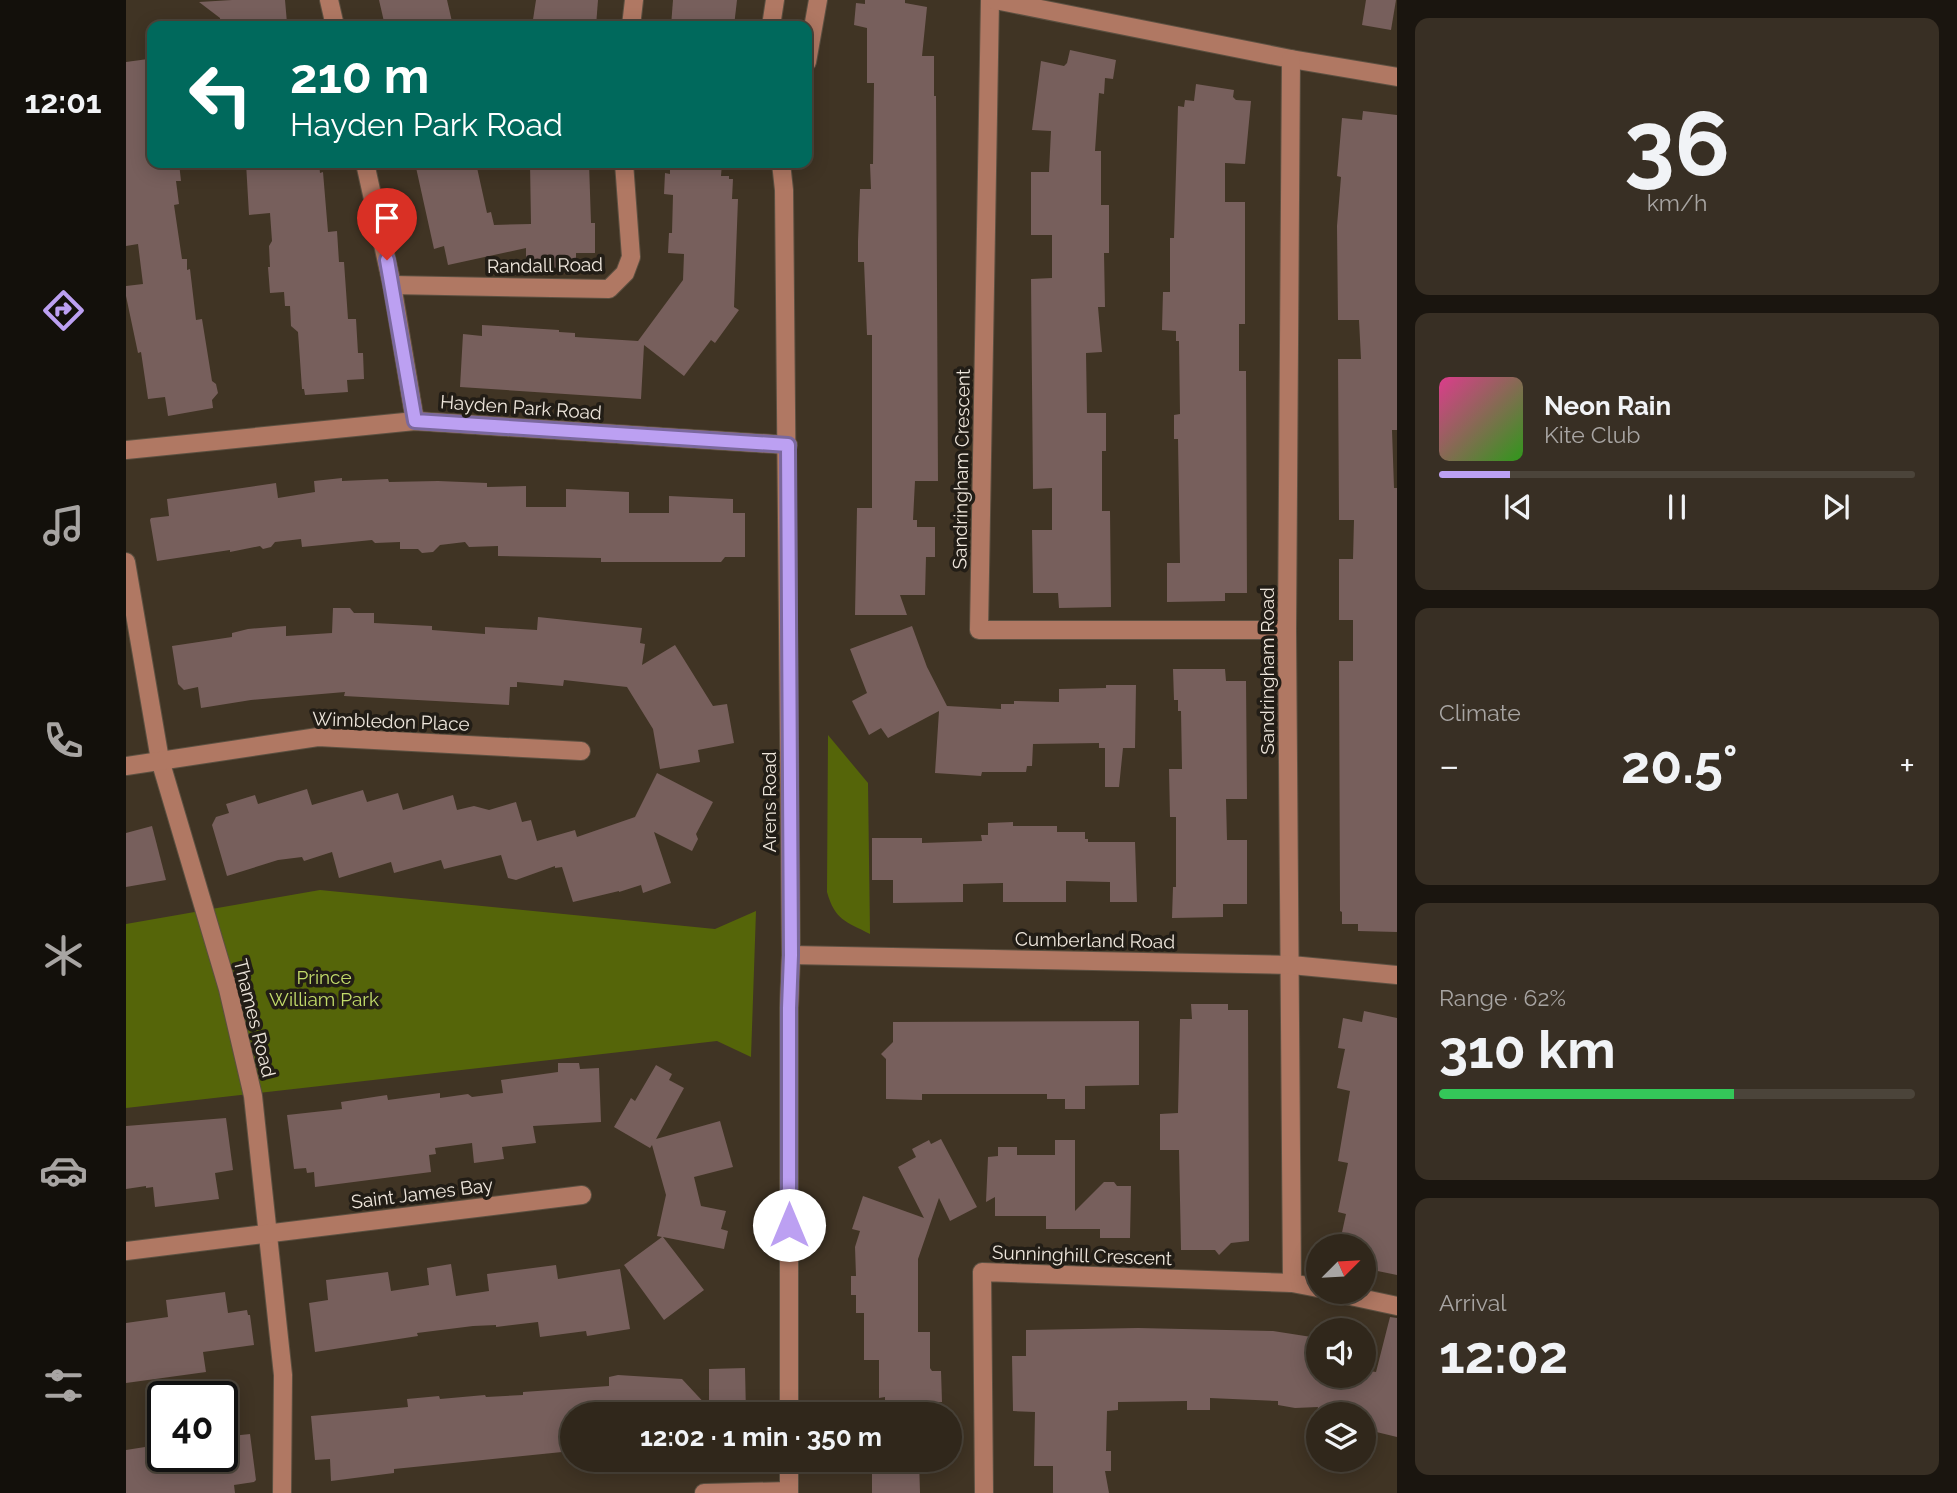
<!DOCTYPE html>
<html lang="en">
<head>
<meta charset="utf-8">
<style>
	:root { --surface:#30271b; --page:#382f24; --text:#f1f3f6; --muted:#a8a5a3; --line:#4b443a; --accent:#bca0f2 }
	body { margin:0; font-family:Raleway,sans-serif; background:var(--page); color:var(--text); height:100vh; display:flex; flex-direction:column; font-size:26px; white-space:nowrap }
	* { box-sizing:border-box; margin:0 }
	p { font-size:23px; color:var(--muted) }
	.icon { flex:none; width:38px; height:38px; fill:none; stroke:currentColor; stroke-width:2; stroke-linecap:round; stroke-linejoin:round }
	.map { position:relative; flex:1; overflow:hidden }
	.side { display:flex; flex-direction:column; gap:18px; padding:18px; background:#1a150f; width:560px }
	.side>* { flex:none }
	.banner { position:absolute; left:21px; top:21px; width:665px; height:147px; border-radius:14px; box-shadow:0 4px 18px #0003,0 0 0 2px var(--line); background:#00695c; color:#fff; overflow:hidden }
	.needle { width:46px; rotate:66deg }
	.tools { position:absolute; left:1180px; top:1234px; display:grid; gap:14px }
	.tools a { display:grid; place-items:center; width:70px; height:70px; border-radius:50%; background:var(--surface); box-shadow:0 4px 18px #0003,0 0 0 2px var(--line); font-size:35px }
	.speed { position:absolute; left:21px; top:1381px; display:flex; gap:14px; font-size:35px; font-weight:700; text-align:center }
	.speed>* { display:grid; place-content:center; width:91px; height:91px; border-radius:50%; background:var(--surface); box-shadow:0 4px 18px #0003,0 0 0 2px var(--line); line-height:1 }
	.speed .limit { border:4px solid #111; border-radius:10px; background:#fff; color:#111 }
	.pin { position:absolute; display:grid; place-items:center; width:60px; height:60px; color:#fff; margin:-72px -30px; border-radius:50% 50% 50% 0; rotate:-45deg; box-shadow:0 0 7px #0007 }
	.pin .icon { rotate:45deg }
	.me { position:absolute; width:77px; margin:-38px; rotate:0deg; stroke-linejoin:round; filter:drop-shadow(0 0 5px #0008) }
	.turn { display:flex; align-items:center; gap:24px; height:147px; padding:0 28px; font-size:32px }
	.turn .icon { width:91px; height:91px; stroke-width:2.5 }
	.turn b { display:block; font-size:49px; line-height:60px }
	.big { font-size:52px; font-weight:700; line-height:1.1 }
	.side .widget { flex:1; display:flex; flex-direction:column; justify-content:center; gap:10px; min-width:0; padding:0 24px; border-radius:14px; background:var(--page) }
	.side .dial { align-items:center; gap:0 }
	.dial b { font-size:91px; line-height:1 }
	.song { display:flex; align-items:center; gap:21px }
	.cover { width:84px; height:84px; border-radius:10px; background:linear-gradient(135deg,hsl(330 70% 55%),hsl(110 70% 35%)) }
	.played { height:7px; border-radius:4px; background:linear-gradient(90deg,var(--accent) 15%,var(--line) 15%) }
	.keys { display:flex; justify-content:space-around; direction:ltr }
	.heat { display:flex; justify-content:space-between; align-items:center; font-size:38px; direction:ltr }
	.charge { height:10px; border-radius:5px; background:linear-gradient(90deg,#34c759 62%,var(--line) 0) }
	.trip { position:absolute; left:434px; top:1402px; width:402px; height:70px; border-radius:35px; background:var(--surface); box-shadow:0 4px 18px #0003,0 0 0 2px var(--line); font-weight:700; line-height:70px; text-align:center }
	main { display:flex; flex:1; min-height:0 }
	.dock { display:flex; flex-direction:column; width:126px; justify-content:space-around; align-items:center; background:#13100b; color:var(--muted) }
	.dock .icon { width:49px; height:49px }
	.dock .current { color:var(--accent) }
	.dock b { font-size:32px; color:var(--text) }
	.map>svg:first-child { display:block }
	.green { fill:#556509 }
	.building { fill:#775f5c }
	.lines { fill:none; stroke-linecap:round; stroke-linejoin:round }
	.minor-casing { stroke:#5c5041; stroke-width:20 }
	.minor { stroke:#b07863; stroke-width:18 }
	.route-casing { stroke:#7a689d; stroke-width:18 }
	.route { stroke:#bca0f2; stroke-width:12 }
	.labels { text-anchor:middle; stroke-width:7; stroke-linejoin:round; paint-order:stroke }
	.street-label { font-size:19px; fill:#eee6dc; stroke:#221d16 }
	.park-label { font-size:19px; fill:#c2db6a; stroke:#221d16 }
</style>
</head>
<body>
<main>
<nav class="dock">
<b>12:01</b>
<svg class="icon current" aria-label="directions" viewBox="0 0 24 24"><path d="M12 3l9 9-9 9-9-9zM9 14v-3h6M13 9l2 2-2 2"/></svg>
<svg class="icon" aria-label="music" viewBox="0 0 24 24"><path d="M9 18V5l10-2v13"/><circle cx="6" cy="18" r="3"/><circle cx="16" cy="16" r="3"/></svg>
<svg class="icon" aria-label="phone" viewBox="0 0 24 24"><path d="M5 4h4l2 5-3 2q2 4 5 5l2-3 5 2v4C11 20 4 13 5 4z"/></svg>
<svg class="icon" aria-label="climate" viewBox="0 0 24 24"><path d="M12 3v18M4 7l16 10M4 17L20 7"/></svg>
<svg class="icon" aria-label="car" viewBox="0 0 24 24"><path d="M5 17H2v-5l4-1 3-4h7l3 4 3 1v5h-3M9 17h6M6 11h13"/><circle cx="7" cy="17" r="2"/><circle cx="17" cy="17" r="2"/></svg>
<svg class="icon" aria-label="filters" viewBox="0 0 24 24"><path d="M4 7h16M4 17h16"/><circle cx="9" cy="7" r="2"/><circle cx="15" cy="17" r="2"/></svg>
</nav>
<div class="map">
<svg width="1271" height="1493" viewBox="0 0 1271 1493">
	<rect width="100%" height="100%" fill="#403424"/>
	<g class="green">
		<path d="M702,735l40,48 2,151c-25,-13 -35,-14 -43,-42z"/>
		<path d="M194,890l395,39 41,-18 -5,146 -34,-16 -591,67v-184z"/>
	</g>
	<g class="building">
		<path d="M106,0h53l2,23 -23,3h-43l-1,-8 -21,-16z"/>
		<path d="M253,0h68l6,26h-68z"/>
		<path d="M410,0h62l-2,26h-64z"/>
		<path d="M547,0h64l-3,26h-63z"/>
		<path d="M739,0h40v3l22,4 -5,49h12v40h2l2,385h-23l-2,39h4v7h18v30h-9l-1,38h-25l7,20h-52l2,-107h15v-173h-5l-3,-73h-6v-21l2,-52h11l-1,-25h3l1,-81h-7v-55l-13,-3 2,-22 9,1z"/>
		<path d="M1240,0h30l-5,30 -29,-5z"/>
		<path d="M944,50l46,10 -3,19 -8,-1 -1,16 -5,-1 -4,58h6v54h8v48h-5l1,54h-7l4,45 -16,1 1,60h19v38h-4v60h8l1,96 -52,1 -1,-15h-25l-1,-63h20v-42l-19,1 -2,-210 21,-1v-43h-21v-63h18l2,-41 -19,-1 9,-69 23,5 3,-3z"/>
		<path d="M22,59l4,29v75h27l2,18h-5l3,23 -5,1 8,54h5v11l3,-1 6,51 6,-1 10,62 4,3 2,9 -6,7 1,8 -45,8 -3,-19 -17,2 -7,-47 -3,1 -12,-57v-10l17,-2 -5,-40 -12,2v-184z"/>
		<path d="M1070,84l38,6 -1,7 3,3 15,1 -6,63 -20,-1v39h20v122h-6v47h7l1,222h-22v8l-58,1v-39h13l-2,-124h-4v-24l6,-1 -1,-73h-3v-10l-14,-1 1,-38h7v-54h4l4,-132 6,1 1,-7 9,1z"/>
		<path d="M1237,111l34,4v315h-5l2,58h3v444l-39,-1v-7h-16v-12l-2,-1 -1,-250h14v-41h-14v-61h14l1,-39h-15l-1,-161h23l-2,-39h-21l-1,-94 4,-49 -4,-1 5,-58 20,2z"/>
		<path d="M120,163h73l1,10 3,-1 5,60 9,-1 2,31h5l4,57h8l2,34h5l1,26 -17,1 1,12 -43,3 -1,-6h-2l-4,-57 -7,-6 -1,-20h-5l-1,-14 -14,1 -2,-26h2l-1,-21 3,-5 -2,-28 -21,2z"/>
		<path d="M289,163h61l11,50 4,-1 3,13 37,-1 -1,-61h59l2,60h4v30h-19v20l-43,1v-3h-7v-23l-78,17 -4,-19 -10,3z"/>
		<path d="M544,163h52l-1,13h8v3h4l-1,20h6l-4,108 5,3 -24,33 -4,-3 -27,36 -40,-31 -3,54 -181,-12 3,-53 19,2v-11l77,5v2l16,1v4l63,4 45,-61 1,-26 -16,-1 1,-20h3l1,-38 -9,-1 1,-21 5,1z"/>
		<path d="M216,478v3l46,-2 1,3 49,-1 49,2v4l39,-1v21h40v-18l63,3v21h40v-17l64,3v14h12v44h-20l-4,5h-120v-4l-103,-2v-10l-29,1 -4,-5 -25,3 -7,7 -11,1 -4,-4h-18v-7l-25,1 -3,-3 -70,7 -1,-8 -26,3 -4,5 -8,2 -3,-3 -30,6v-2l-73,11 -7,-41 1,-2 18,-2 -2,-17 109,-16 2,15 37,-6 -1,-11z"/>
		<path d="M207,608h17l4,5h20v10l58,3v4l53,4v-7l52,3 1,-13 104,11 -2,15 5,1 -3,21 33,-20 38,61 14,-2 7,39 -36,7 2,12 -40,7 -7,-40 -26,-42 -63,-7 -1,6 -46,-4v5h-7l-1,18 -165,-9 1,-4 -94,8 -50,8 -3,-21 -14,3 -6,-6 -6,-38 60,-9v-4l16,-4 38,-3v10l46,-3z"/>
		<path d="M786,626l15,41 20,39 54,3v-5h13v-3l45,1v-13l47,-1v-3h30l-1,63h-12l-4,39h-14v-39h-6v-5l-66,1 -1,22h-5l-1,6h-44l-1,4 -46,-3 4,-62 -51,27 -7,-10 -12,7 -17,-34 15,-8 -17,-44z"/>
		<path d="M1047,669h52l1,12h20l1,118h-21l1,41h20v64h-24v13l-51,1 1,-31h3v-70h-6l-1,-48h13l-1,-58h-3v-11h-4z"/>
		<path d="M531,773l56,29 -17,32 2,5 -6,12 -38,-19 17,51 -28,10 -2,-8 -22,7v-1l-46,11 -11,-35 -7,1v-2l-39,14 -8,-2 -7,-23 -57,14 -3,-9 -47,13 -3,-11 -52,16 -7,-26 -28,9 -2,-4 -24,3 -51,16 -15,-51 4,-8 13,-4 -3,-9 29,-9 3,9 49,-15 5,16 51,-15 4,12 31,-9 5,17 50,-15 4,15 17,-4 15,4 27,-8 6,20 9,-2 6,21 38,-11 2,7 58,-20z"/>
		<path d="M887,822v4h44v6h28v7h3v3h47l2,60h-27v-20l-44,-1v21h-63v-19l-40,1v18l-70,1v-23h-21v-42h50v5l60,-2 -1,-6h7v-12z"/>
		<path d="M26,826l14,54 -40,7v-54z"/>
		<path d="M1065,1004h37v6h20l1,231 -18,2 -12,12 -4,-5h-34l-2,-100h-19v-36l18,-1 2,-94h12z"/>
		<path d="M1238,1011l33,7v257l-34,-7v-22h-24l7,-32 -8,-2 10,-49 -10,-2 12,-70 -13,-3 8,-39 -7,-1 5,-30 19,4z"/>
		<path d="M1013,1021v64l-54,1v23h-20v-10h-18v-5h-125v6l-36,-1v-40l-5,-5 12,-12v-20z"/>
		<path d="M432,1063h21l1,6 19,-1 2,54 -68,4 3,17 -34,4 2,12 -30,4 -2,-20 -37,5 1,6 -7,1 2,17 -116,15 -1,-15 -7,1 -1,-5 -12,1 -7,-54 55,-6 -1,-7 46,-7 1,5 52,-7v5l28,-4 4,3 31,-4 -2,-13 57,-8z"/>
		<path d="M530,1065l16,9 -3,6 15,8 -28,51 64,-18 13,46 -39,10 7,29 25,5 -5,18 7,2 -4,18 -61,-12 41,53 -40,30 -40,-55 38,-28 -5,-1 9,-41 -14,-50 -2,3 -36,-21 17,-29 4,3z"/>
		<path d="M100,1118l7,52 -18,3 4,26 -64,8 -2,-20 -7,1v-2l-20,3v-63z"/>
		<path d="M815,1139l36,68 -27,14 -11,-23 -21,61v73h12v36l2,3h9l1,31h-15v12h-42v-17l-6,1v-38h-15v-47h-8v-18h-5v-19h5l-1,-29 5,-16 -8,-2 11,-33 61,22 -26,-51 18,-10 -4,-8 17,-9 2,4z"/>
		<path d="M929,1140h20v71l29,-29h10l3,4h14l-1,52h-30v-9h-54v-13h-51v-19l-9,5 2,-45 10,-1v-9h19v8h38z"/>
		<path d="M325,1264l5,32 33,-5 -2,-17 69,-9 2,14 62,-10 10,60 -43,7 -1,-5 -46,6 -2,-15 -42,5v-2l-23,1 -56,7 1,3 -103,16 -6,-49 19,-3 -2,-20 62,-8 3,19 38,-6 -2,-17z"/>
		<path d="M99,1292l3,21 19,-3 1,5h2l4,30 -51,7 3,20 -80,11v-60l42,-6 -2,-17z"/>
		<path d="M1264,1317l7,1v119l-33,-8 2,-15h-35l-14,-2 1,-5 -23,1 -17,-3v-4l-68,-3v12h-23v-9l-69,1v8l-11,1 -1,40h5v20h-6l4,22h-56v-27h-19l1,-54 -22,-1 -1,-55h14v-26l112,-2 135,3 45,7v38h45v-6l13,2z"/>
		<path d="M619,1368l1,46h-174v37l-178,18v4l-63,8 -1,-22 -15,1 -4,-44 97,-9 -1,-8 32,-3 1,3 45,-4 1,2 37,-2v-3l86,-6v-9l9,-2 64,4 27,29v-39z"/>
		<path d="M124,1434l6,46 -2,2 -20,3 1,8h-109v-43l19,-3 1,7 17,-2v4h59v-19z"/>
		<path d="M746,1460h47l1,33h-48z"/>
	</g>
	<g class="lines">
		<defs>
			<g id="minor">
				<path d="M203,0l6,26"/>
				<path d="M864,0l-11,630h308"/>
				<path d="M869,0l296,59 106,18"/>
				<path d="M505,26l3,-26"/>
				<path d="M645,26l4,-26"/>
				<path d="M1165,59l-4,571 5,653"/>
				<path d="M681,62l11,-62"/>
				<path d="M239,163l27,122 23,136"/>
				<path d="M655,163l3,27 7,765 -2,53v406"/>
				<path d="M266,285l217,4 16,-16 6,-16 -7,-94"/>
				<path d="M0,450l289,-29 373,24"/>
				<path d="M0,562l34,198 68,229 25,107 30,279 -1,118"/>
				<path d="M0,766l192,-29 263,14"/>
				<path d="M665,955l500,10 106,10"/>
				<path d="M0,1251l456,-56"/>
				<path d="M1206,1292l65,14"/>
				<path d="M663,1460v33"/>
				<path d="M578,1493l85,-2"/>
				<path d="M858,1493l-2,-221 310,11 26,5"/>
			</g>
		</defs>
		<use href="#minor" class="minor-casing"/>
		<use href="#minor" class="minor"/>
	</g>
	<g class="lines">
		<defs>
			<path id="route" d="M261,260l28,161 373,24 3,510 -2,53v217"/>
		</defs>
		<use href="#route" class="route-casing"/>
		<use href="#route" class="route"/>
	</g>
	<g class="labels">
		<g class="street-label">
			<text transform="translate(419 265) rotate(-1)" y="7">Randall Road</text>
			<text transform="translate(395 407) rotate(4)" y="7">Hayden Park Road</text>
			<text transform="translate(835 469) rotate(-89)" y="7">Sandringham Crescent</text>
			<text transform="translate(1141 671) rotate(-90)" y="7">Sandringham Road</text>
			<text transform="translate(265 721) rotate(2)" y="7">Wimbledon Place</text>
			<text transform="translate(643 802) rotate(-90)" y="7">Arens Road</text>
			<text transform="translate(969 940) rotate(1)" y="7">Cumberland Road</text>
			<text transform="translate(129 1018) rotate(76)" y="7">Thames Road</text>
			<text transform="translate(296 1193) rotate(-7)" y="7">Saint James Bay</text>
			<text transform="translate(956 1255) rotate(2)" y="7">Sunninghill Crescent</text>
		</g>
		<g class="park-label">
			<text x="198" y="984">Prince<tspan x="198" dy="22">William Park</tspan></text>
		</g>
	</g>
</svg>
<div class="tools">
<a><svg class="needle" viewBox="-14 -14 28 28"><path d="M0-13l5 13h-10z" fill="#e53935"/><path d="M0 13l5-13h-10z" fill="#a8a5a3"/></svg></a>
<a><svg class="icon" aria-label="sound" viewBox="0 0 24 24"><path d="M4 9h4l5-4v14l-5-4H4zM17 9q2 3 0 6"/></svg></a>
<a><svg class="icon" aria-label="layers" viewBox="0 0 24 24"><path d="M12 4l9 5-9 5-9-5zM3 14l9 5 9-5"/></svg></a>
</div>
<div class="speed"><div class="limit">40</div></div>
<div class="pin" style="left:261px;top:260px;background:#d93025"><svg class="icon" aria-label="arrive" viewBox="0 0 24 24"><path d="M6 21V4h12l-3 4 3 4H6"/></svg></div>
<svg class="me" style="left:663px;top:1225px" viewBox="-20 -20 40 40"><circle r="19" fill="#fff"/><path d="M0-13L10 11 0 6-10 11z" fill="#bca0f2"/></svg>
<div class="trip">12:02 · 1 min · 350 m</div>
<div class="banner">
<div class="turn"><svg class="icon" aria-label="left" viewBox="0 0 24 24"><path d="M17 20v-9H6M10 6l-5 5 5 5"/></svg><div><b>210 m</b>Hayden Park Road</div></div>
</div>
</div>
<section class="side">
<div class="widget dial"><b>36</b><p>km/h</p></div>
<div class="widget">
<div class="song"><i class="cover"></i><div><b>Neon Rain</b><p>Kite Club</p></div></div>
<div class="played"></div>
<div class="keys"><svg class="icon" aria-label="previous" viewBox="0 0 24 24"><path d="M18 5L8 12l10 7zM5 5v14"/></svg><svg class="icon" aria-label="pause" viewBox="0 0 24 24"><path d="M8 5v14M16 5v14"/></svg><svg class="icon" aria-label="next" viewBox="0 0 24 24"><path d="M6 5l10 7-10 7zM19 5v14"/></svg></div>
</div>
<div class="widget"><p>Climate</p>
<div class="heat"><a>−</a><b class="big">20.5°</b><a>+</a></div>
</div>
<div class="widget"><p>Range · 62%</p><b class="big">310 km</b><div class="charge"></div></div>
<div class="widget"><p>Arrival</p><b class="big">12:02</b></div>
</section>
</main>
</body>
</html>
